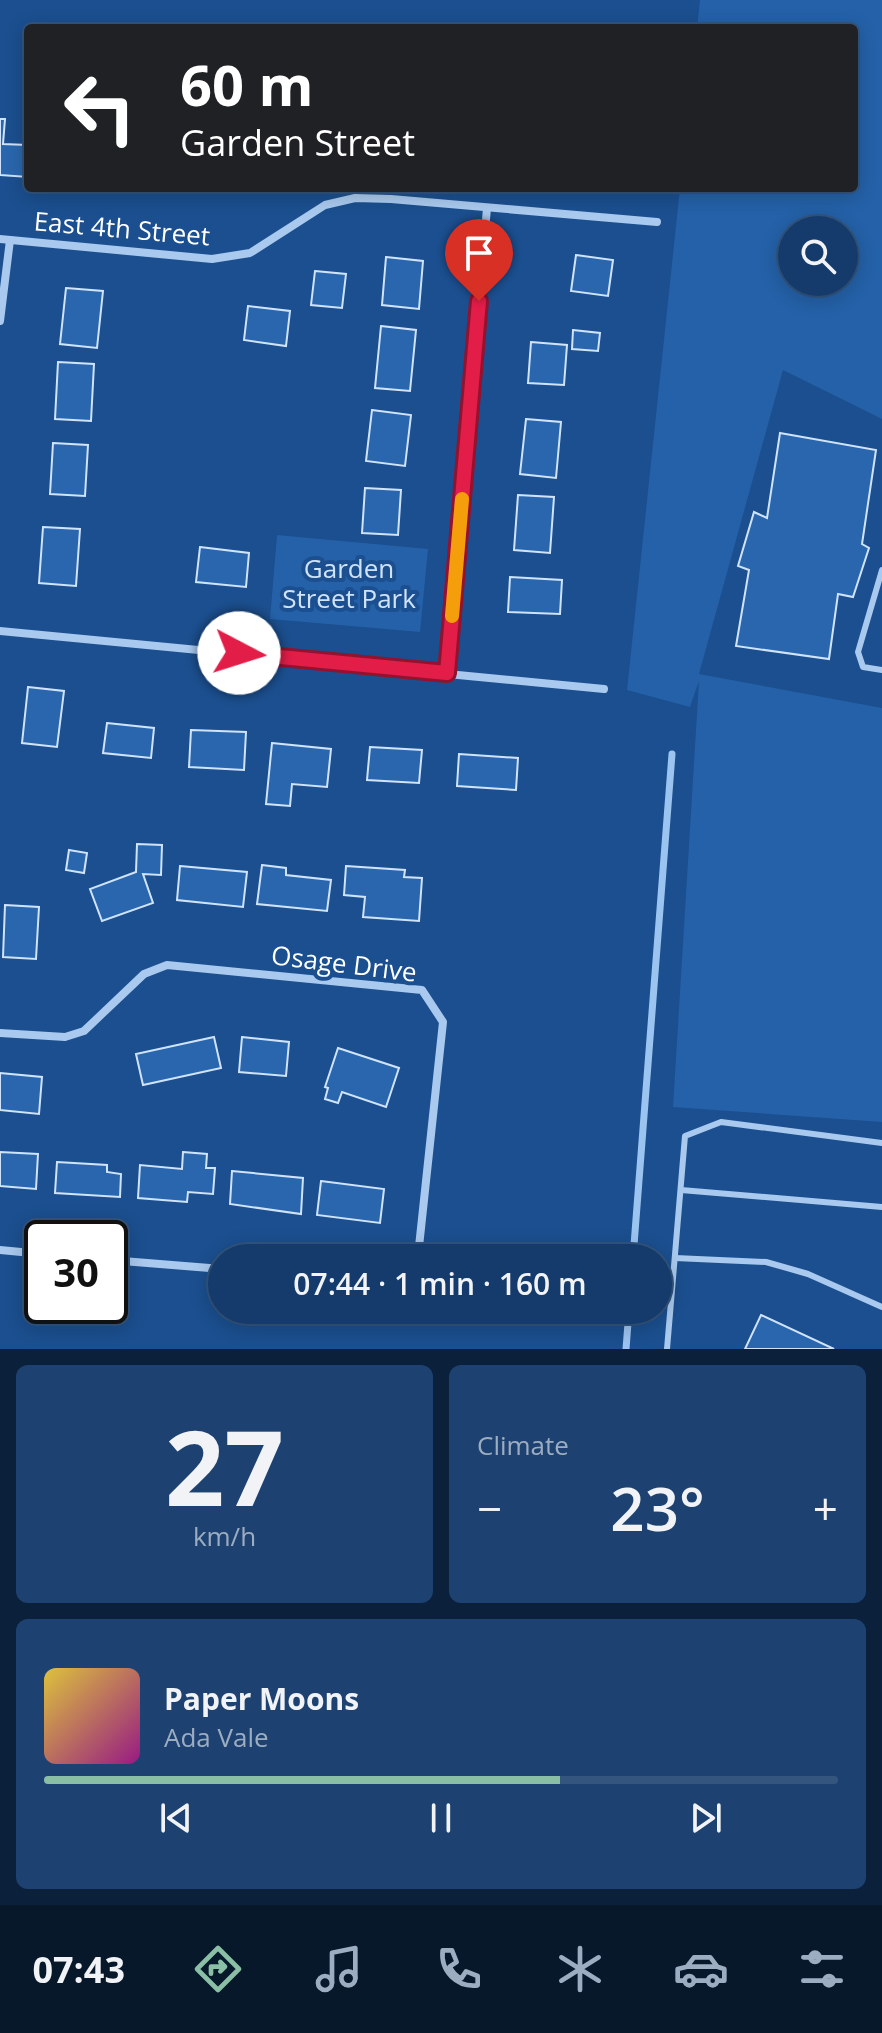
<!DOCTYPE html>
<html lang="en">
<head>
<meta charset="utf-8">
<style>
	:root { --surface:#143b6b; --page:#1d4271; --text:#f1f3f6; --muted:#9dadc1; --line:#33557e; --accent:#8abfa5 }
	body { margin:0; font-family:"Open Sans",sans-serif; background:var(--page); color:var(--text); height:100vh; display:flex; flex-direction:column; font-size:30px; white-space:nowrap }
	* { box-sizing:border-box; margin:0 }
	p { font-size:26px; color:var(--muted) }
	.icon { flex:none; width:44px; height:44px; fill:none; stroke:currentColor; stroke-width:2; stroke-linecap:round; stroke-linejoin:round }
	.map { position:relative; height:1349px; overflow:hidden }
	.sheet { display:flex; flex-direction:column; gap:16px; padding:16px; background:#0b203b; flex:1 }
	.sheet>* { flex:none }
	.guide { position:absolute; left:24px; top:24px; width:834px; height:168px; border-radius:8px; box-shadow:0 4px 20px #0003,0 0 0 2px var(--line); background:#202124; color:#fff; overflow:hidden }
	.buttons { position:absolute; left:778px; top:216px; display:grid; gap:16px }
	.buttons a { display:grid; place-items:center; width:80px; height:80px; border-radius:50%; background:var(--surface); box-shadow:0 4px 20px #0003,0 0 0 2px var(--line); font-size:40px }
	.speed { position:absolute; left:24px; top:1220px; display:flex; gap:16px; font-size:40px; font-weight:700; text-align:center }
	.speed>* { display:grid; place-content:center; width:104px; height:104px; border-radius:50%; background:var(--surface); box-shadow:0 4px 20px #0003,0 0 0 2px var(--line); line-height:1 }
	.speed .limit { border:4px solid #111; border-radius:12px; background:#fff; color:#111 }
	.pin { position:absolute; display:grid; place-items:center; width:68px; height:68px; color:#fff; margin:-82px -34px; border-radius:50% 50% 50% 0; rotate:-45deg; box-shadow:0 0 8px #0007 }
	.pin .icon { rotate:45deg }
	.me { position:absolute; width:88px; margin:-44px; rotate:95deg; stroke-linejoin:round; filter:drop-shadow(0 0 6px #0008) }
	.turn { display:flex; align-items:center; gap:28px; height:168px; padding:0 24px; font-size:36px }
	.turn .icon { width:104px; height:104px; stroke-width:2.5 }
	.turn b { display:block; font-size:56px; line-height:68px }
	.big { font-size:60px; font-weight:600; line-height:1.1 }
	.sheet .tile { flex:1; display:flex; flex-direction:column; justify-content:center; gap:12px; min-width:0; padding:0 28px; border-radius:12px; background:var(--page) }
	.sheet .dial { align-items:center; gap:0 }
	.dial b { font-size:104px; line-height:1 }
	.song { display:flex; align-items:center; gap:24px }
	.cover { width:96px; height:96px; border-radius:12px; background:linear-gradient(135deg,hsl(50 70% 55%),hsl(310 70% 35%)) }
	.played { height:8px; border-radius:4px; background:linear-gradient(90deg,var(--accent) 65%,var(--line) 65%) }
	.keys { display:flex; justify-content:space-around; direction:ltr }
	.heat { display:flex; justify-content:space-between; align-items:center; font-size:44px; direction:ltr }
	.sheet .tiles { flex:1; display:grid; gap:16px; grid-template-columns:1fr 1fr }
	.tile:last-child { grid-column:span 2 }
	.trip { position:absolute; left:208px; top:1244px; width:464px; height:80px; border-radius:40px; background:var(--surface); box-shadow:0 4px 20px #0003,0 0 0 2px var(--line); font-weight:600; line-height:80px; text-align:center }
	.dock { display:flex; height:128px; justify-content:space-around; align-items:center; background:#08182b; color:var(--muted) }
	.dock .icon { width:56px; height:56px }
	.dock .active { color:var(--accent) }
	.dock b { font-size:36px; color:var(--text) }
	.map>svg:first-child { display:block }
	.green { fill:#2461a8; fill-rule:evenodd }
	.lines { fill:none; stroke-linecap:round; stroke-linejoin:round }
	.stream { stroke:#9cc4f0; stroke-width:7 }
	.building { fill:#2a66ad; stroke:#cfe3fa; stroke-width:2 }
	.lane { stroke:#a9c9ee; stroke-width:6 }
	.street { stroke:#a9c9ee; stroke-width:8 }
	.route-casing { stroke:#92132f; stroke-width:20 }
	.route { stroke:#e11d48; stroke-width:14 }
	.slow { stroke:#f59e0b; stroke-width:14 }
	.labels { text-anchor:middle; stroke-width:8; stroke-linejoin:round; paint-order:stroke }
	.street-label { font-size:26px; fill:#fff; stroke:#1b4f8f }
	.park-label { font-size:26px; fill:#cfe3fa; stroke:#1b4f8f }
</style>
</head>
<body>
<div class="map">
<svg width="882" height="1349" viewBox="0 0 882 1349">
	<rect width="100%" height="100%" fill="#1b4f8f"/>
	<g class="green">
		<path d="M700,0h182v419l-99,-49 -84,304 183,34v414l-209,-15 26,-426 -9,26 -63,-17 53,-502h174v-160h-157zM792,230h52v52h-52z"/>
		<path d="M277,535l151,14 -8,83 -150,-13z"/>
	</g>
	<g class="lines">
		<g class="stream">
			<path d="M633,1258l39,-504"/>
			<path d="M626,1349l3,-39"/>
		</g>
	</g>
	<g class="building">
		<path d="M0,119h5l-2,25 25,1v32l-28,-2z"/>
		<path d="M576,255l37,5 -5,36 -37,-5z"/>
		<path d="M386,257l37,4 -4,48 -37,-4z"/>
		<path d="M315,271l31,3 -4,34 -31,-3z"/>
		<path d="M66,288l37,3 -6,57 -37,-4z"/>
		<path d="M248,306l42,5 -4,35 -42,-6z"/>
		<path d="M381,326l35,4 -6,61 -35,-3z"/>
		<path d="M573,330l27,3 -2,18 -26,-2z"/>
		<path d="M531,342l36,3 -3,40 -36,-2z"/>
		<path d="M58,362l36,2 -3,57 -36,-2z"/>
		<path d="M372,410l39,5 -6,51 -39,-5z"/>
		<path d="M526,419l35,3 -5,56 -36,-4z"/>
		<path d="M780,433l96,17 -14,94 7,4 -16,49 -15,-3 -9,65 -93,-13 13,-76 -11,-4 16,-54 13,6z"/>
		<path d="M53,443l35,2 -3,51 -35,-2z"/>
		<path d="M365,488l36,2 -3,45 -36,-2z"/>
		<path d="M518,495l36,2 -4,56 -36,-3z"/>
		<path d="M43,527l37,2 -4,57 -37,-3z"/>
		<path d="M200,547l49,6 -3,34 -50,-5z"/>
		<path d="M510,577l52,3 -2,34 -52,-2z"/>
		<path d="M28,687l36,4 -7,56 -35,-4z"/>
		<path d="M107,723l47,5 -3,30 -48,-5z"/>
		<path d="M191,730l55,2 -2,38 -55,-3z"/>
		<path d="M272,743l59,6 -4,38 -35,-3 -2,22 -24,-2z"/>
		<path d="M370,747l52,3 -3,33 -52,-3z"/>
		<path d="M459,754l59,4 -2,32 -59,-4z"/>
		<path d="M137,844l25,1 -1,30 -18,-1 10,29 -51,18 -12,-32 46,-17z"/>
		<path d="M69,850l18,3 -3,20 -18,-3z"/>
		<path d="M262,865l24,3v7l45,5 -4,31 -70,-7z"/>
		<path d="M180,866l67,6 -4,35 -66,-7z"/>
		<path d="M346,866l59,4 -1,7 18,1 -3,43 -56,-4 2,-20 -21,-2z"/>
		<path d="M5,905l34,2 -3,52 -33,-2z"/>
		<path d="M214,1037l7,31 -78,17 -7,-31z"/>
		<path d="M242,1037l47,5 -3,34 -47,-4z"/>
		<path d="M338,1048l61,20 -13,39 -44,-15 -4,11 -13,-4 3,-11 -3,-1z"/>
		<path d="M0,1073l42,4 -3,37 -39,-4z"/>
		<path d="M0,1152l38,2 -2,35 -36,-3z"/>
		<path d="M183,1152l24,2 -1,14h9l-2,26 -25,-2 -1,10 -49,-4 2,-33 42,4z"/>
		<path d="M57,1162l50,3v7l14,2 -1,23 -65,-4z"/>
		<path d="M232,1171l71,7 -2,36 -71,-10z"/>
		<path d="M321,1181l63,8 -4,34 -63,-8z"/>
		<path d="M761,1315l73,34h-89z"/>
	</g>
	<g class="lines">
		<g class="lane">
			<path d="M882,570l-24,82 5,15 19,3"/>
			<path d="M681,1190l201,17"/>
			<path d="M675,1258l91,4 42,12 74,33"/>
			<path d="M667,1349l18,-213 36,-14 161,21"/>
		</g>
		<g class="street">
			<path d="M0,239l212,20 38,-6 75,-48 30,-7 36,1 266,23"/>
			<path d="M0,321l10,-81"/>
			<path d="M0,631l604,58"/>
			<path d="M447,673l40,-465"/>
			<path d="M0,1033l65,4 19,-6 60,-57 23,-9 255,25 21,32 -25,234 -2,2"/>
			<path d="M0,1250l42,4"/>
			<path d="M110,1260l112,9"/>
		</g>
	</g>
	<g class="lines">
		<defs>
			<path id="route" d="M239,653l208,20 32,-372"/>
		</defs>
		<use href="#route" class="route-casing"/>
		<use href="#route" class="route"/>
		<path class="slow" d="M452,616l10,-117"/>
	</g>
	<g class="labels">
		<g class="street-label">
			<text transform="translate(122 229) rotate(5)" y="9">East 4th Street</text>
			<text transform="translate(344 964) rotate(7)" y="9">Osage Drive</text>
		</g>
		<g class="park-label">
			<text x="349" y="578">Garden<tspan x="349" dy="30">Street Park</tspan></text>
		</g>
	</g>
</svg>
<div class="buttons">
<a><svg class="icon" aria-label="search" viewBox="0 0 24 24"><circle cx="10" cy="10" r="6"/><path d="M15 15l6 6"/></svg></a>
</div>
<div class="speed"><div class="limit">30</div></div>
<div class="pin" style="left:479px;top:301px;background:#d93025"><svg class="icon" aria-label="arrive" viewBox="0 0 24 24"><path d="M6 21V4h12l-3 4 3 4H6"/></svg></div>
<svg class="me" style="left:239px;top:653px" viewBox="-20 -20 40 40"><circle r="19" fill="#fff"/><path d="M0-13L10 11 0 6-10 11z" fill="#e11d48"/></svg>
<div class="trip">07:44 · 1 min · 160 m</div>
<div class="guide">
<div class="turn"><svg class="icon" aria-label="left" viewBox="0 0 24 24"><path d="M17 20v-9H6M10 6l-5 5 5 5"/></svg><div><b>60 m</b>Garden Street</div></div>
</div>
</div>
<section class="sheet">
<div class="tiles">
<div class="tile dial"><b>27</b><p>km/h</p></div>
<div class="tile"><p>Climate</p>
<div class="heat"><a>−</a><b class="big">23°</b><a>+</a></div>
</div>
<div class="tile">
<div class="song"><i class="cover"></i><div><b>Paper Moons</b><p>Ada Vale</p></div></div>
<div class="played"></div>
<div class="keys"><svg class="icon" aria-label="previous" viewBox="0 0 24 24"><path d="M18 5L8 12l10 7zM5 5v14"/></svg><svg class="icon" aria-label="pause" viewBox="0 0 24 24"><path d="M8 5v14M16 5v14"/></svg><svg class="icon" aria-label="next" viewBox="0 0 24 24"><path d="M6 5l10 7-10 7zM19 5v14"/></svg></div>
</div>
</div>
</section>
<nav class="dock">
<b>07:43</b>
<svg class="icon active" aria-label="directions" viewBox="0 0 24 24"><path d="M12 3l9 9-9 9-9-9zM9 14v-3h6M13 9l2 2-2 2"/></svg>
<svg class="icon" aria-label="music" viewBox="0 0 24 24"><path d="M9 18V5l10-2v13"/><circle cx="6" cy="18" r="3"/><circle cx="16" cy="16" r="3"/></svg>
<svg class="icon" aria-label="phone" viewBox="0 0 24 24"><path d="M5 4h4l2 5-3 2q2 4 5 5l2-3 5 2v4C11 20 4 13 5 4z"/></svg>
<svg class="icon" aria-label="climate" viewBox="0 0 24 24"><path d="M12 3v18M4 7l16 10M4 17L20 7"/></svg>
<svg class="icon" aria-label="car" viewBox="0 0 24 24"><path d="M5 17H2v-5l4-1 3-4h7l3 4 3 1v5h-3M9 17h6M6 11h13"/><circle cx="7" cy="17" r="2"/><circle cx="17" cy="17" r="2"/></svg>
<svg class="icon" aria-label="filters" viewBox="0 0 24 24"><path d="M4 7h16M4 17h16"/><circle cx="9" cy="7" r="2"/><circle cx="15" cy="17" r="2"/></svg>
</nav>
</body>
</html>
